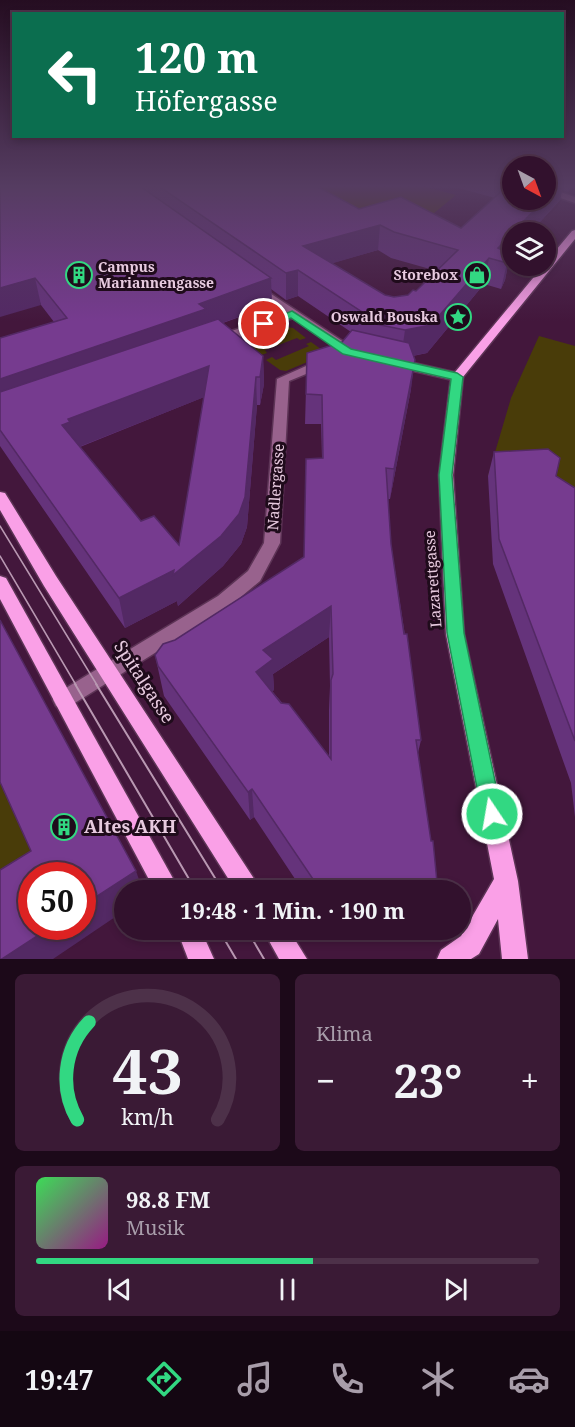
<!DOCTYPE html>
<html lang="de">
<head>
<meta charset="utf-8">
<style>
	:root { --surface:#32112d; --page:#3a1a35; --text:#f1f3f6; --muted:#a89daa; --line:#4d3149; --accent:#32d882 }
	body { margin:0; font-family:"Noto Serif",serif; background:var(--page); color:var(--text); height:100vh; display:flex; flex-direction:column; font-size:22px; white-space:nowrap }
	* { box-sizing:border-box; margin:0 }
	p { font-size:20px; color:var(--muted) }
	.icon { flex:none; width:33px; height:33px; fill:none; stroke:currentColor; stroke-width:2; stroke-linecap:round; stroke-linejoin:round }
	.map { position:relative; height:959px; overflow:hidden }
	.panel { display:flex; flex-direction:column; gap:15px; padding:15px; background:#1c0919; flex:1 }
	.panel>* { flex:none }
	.hud { position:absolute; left:12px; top:12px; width:552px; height:126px; border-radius:0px; box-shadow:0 3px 9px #0003,0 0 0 2px var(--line); background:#0b6e4f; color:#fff; overflow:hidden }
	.needle { width:39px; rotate:139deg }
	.controls { position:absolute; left:502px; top:156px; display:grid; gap:12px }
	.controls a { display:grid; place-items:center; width:54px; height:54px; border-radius:50%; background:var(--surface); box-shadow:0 3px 9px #0003,0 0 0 2px var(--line); font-size:30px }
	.speed { position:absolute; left:18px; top:862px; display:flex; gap:12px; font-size:30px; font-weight:700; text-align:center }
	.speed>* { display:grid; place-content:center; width:78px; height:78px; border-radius:50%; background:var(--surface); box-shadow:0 3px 9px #0003,0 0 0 2px var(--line); line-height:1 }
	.speed .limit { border:9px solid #d22; background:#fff; color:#111 }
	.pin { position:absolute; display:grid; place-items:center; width:51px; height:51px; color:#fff; margin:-26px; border:3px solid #fff; border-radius:50%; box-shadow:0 2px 6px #0007 }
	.me { position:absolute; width:66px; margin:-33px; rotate:348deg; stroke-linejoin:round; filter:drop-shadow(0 0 4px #0008) }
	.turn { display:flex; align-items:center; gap:21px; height:126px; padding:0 24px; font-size:27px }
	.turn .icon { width:78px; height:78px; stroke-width:2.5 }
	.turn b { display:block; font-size:42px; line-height:51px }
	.big { font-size:45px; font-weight:700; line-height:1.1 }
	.panel .card { flex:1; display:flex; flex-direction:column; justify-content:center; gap:9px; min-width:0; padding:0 21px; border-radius:9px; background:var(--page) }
	.panel .dial { align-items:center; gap:0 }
	.dial svg { height:156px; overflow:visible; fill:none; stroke:var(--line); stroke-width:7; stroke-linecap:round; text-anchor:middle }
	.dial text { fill:var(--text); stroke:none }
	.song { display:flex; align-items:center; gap:18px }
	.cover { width:72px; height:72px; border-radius:9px; background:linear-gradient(135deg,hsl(130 70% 55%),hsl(310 70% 35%)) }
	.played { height:6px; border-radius:3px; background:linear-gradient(90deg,var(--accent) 55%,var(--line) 55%) }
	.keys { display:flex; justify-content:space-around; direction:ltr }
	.heat { display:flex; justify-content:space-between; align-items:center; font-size:33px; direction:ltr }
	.panel .tiles { flex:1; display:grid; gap:15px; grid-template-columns:1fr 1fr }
	.card:last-child { grid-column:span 2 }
	.trip { position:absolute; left:114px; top:880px; width:357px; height:60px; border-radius:30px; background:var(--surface); box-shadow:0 3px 9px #0003,0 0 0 2px var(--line); font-weight:700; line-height:60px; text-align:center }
	.menu { display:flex; height:96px; justify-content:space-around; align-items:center; background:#140712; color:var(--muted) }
	.menu .icon { width:42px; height:42px }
	.menu .current { color:var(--accent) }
	.menu b { font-size:27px; color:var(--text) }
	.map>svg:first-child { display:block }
	.green { fill:#493c09 }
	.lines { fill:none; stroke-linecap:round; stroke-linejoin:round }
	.minor-casing { stroke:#5d3456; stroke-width:3 }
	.major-casing { stroke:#5d3456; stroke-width:3 }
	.minor { fill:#98628d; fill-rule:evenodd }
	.major { fill:#faa0e7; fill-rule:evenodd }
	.tram-far1 { stroke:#b998b2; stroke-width:1.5 }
	.tram { stroke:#b998b2; stroke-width:2 }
	.wall { fill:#65337b; fill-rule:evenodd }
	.shaded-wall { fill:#532964 }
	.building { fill:#763b8f; stroke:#532964; stroke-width:1.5; fill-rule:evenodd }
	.route { fill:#32d882; stroke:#208c54; stroke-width:1.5 }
	.labels { text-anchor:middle; stroke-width:6; stroke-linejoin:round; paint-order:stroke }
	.far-poi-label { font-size:14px; font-weight:bold; fill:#e7cadf; stroke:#1f0b1b; text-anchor:end }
	.street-label { font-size:15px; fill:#e7cadf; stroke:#1f0b1b }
	.near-street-label { font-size:18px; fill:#e7cadf; stroke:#1f0b1b }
	.near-poi-label { font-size:18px; font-weight:bold; fill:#e7cadf; stroke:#1f0b1b; text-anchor:start }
</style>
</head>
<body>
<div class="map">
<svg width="575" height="959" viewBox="0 0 575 959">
	<rect width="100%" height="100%" fill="#43173c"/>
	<g class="green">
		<path d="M288,187h138l30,8 -39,32 -66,-3z"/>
		<path d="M287,327l6,1 13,10 -6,2 -3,-2 -32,12 2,3 -6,2 -13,-10 1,-3z"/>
		<path d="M539,336l36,10v152l-87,-22 23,-78z"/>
		<path d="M311,342l14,10 -1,3 -38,16 -6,-1 -14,-10 6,-3 4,3 33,-14 -3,-2z"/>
		<path d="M0,777l43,99h-11l-32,30z"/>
	</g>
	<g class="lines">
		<defs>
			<g id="minor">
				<path d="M546,187l29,10v6l-29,-10z"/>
				<path d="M256,284l100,66 2,3 -2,3h-8l-55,-38 -70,25h-8v-6l70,-25 -33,-23v-4z"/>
				<path d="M324,358l4,1 2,3 -2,3 -39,16 -9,162 -20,38 -30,25 -160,100 -7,3 -7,-3 -3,-6 3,-6 162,-98 30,-25 16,-28 13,-164z"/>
				<path d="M396,359l66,15 1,3 -6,4 -65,-15 -2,-3z"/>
			</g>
			<g id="major">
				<path d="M575,230v9l-112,138 -10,98 11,159 54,247 10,78h-26l-4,-40 -19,35 -8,5h-34l4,-9 20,-14 33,-57 -48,-245 -7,-159 12,-98 92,-111h3v-4l26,-31z"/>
				<path d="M0,492l5,1 51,83 206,315h-26l-192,-305 -44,-76z"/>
				<path d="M0,576l6,2 174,313h-25l-155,-292z"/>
				<path d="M177,930h24l13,29h-26z"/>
				<path d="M263,930h26l18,29h-28z"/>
			</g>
		</defs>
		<use href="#minor" class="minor-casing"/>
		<use href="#major" class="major-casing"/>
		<use href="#minor" class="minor"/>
		<use href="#major" class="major"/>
		<g class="tram-far1">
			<path d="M0,526l97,159"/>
			<path d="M0,556l76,129"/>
		</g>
		<g class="tram">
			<path d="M75,684l121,207"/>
			<path d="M96,684l127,207"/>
			<path d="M219,930l17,29"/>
			<path d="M247,930l17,29"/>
		</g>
	</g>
	<g class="wall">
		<path d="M0,187h318l41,22 102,19 34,-30 -40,-11h117l-4,5 -6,-2 -2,10 -50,55 -5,25 -4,9 -17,-5 -57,69 -14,3 -2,33 -21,110h-2l3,45 30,196 -3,13 19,129 -3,9h-131l-49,-74 -4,3 -86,-124 -9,-41 20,-15 129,-83 18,-99 -1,-34h-16l2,-71 35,-11 9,-10 -53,-36 -12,4 -15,-11 1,16 -49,18 40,33 1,28 -4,21h-3l-10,122 -6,17 -18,22 -45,40 -1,-5 -52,27 -125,-182v-108l54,-16 -13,-17zM378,250l13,8 46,13 -21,20 -8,4 -14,2 -9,-2 -53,-32zM204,397l-25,148 -38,-24 -61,-74zM329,637l1,49 -1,24v47l-57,-66 2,-1 -1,-16z"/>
		<path d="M494,452l62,24 19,12v329l-4,-34 -78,-219 -5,-88z"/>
		<path d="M328,930h53l-21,8 -2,-5 -23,7z"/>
	</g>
	<g class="shaded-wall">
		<path d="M556,187h7l-3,13 -29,32h-18v20l-3,3 -5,25 -4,9 6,-26 -9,-15 46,-48h2v-2z"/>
		<path d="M380,225l-2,25 -75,22v-26z"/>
		<path d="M489,258l-5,26 -57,69 -26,5 4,-28z"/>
		<path d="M298,270v26l-12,4v-27z"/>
		<path d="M35,278l6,27 -41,12v-29z"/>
		<path d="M271,278l1,27 -64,23 -208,83v-32l199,-75z"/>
		<path d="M263,356l1,28 -4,21v-28z"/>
		<path d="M415,360l-4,29 -21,110 4,-30z"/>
		<path d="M209,366l3,28 -136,54 -14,-23 6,-6z"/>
		<path d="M256,377l1,28 -10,122 -6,17 -18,22 -45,40 -1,-5 -52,27 -6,-30 55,-28z"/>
		<path d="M331,606l-2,31 -56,37 1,16 -16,12 -2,-30 7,-22z"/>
		<path d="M252,789l2,28 -4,3 -2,-28z"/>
		<path d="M136,871l7,20h-19v20l-71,48h-51l49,-32h31v-21z"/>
		<path d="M437,882l-3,9h-21z"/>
		<path d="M336,930h23l-1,3 -23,7z"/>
		<path d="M362,930h19l-21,8z"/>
	</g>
	<g class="building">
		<path d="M0,187h141l130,91 -72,26 7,5 -206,70v-41l67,-20 -32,-40 -35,10z"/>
		<path d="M160,187h158l41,22 42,-12 60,31 45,-41h-1h8v13h31l-46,48 12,6 -3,9 -18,-5 -58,67 -26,5 -44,-9 6,-6 -69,-45 -12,3zM380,225l14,7 64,18 -42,41 -3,-1 -5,5 -14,2 -9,-2 -82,-49z"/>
		<path d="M546,187h10l-10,11z"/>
		<path d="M218,319l45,37 -3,21h-4l-11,120 -6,17 -18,22 -48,39 1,-5 -55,28 -119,-168v-38zM209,366l-30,179 -25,-29 -13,5 -79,-96 8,-3 -2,-3z"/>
		<path d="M352,330l57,13 6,17 -21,109 -8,-1 5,76 13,90h3l14,106h-5l15,101h2l4,41 -24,9h-92l-69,-102 -4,3 -90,-126 -3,-11 8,-11 12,-4 129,-83 2,-98 17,-1 -1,-63 -16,-1 1,-41 35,-11zM331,606l2,68 -2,6v79l-42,-55 -8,-1 -25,-31 17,-13 -10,-9z"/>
		<path d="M548,449l12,9 -4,18 19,12v253l-76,-202 -5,-87z"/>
		<path d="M0,620l136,251 -54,35v-30h-50v51h19l-49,32h-2v-89l31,-19 -31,-69z"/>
	</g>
	<linearGradient id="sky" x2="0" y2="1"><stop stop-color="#250d21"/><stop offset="0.58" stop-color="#553c61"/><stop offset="1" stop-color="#553c61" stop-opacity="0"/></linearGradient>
	<rect width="575" height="321" fill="url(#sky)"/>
	<path class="route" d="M292,311l59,38 106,24 6,4 -11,98 12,158 38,181 -3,7 -7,3 -7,-3 -3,-7 -35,-181 -8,-158 12,-96 -108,-25 -52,-36 -27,9 -6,-3z"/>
	<defs>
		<symbol id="building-ring" viewBox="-11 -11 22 22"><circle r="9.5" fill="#1f0b1b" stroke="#32d882" stroke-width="1.5"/><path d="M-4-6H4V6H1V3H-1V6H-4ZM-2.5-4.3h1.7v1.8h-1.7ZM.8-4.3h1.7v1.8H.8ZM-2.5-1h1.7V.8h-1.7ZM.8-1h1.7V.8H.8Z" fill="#32d882"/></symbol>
		<symbol id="shop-ring" viewBox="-11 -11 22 22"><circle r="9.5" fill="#1f0b1b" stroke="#32d882" stroke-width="1.5"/><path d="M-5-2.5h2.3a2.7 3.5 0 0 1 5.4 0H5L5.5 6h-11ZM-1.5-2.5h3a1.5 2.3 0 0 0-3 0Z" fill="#32d882"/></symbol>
		<symbol id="sight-ring" viewBox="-11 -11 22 22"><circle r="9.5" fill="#1f0b1b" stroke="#32d882" stroke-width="1.5"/><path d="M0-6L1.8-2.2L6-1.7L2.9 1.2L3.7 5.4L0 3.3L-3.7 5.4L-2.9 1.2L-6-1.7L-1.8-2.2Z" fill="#32d882"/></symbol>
	</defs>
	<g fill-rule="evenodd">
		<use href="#building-ring" x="64" y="260" width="30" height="30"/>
		<use href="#shop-ring" x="462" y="260" width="30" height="30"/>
		<use href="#sight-ring" x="443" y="302" width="30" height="30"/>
		<use href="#building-ring" x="49" y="812" width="30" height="30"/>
	</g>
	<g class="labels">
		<g class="far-poi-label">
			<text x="98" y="272" text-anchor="start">Campus<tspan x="98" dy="16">Mariannengasse</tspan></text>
			<text x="458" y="280">Storebox</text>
			<text x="438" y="322">Oswald Bouska</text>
		</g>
		<g class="street-label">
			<text transform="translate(276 487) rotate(-86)" y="5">Nadlergasse</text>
			<text transform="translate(433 579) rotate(-94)" y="5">Lazarettgasse</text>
		</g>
		<g class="near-street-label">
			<text transform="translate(144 682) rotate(57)" y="6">Spitalgasse</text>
		</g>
		<g class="near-poi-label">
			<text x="84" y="833">Altes AKH</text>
		</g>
	</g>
</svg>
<div class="controls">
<a><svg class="needle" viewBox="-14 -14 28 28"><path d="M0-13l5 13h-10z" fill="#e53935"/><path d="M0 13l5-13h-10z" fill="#a89daa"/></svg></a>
<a><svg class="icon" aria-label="layers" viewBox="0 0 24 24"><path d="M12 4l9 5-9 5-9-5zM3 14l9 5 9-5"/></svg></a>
</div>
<div class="speed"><div class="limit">50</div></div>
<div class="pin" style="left:264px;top:324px;background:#d93025"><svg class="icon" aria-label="arrive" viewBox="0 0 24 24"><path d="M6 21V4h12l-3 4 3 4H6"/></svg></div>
<svg class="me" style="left:492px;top:814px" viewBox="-20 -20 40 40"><circle r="17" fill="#32d882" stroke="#fff" stroke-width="3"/><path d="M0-11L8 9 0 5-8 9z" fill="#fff"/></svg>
<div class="trip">19:48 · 1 Min. · 190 m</div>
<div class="hud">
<div class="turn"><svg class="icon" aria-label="left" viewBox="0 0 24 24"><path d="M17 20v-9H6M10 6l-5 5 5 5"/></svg><div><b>120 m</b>Höfergasse</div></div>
</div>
</div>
<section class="panel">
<div class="tiles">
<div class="card dial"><svg viewBox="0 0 100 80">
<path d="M14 69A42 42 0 1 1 86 69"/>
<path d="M14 69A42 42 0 0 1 20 19" stroke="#32d882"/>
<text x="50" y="56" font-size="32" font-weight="700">43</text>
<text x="50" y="72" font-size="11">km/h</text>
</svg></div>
<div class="card"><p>Klima</p>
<div class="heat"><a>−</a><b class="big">23°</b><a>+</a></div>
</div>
<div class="card">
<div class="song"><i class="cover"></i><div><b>98.8 FM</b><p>Musik</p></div></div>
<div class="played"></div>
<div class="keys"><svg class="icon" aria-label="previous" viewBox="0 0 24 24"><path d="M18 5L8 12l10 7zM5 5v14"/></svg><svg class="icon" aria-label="pause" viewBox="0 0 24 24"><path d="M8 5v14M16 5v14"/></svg><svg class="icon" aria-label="next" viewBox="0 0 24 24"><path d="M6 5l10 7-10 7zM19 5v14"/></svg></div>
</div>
</div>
</section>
<nav class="menu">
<b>19:47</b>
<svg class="icon current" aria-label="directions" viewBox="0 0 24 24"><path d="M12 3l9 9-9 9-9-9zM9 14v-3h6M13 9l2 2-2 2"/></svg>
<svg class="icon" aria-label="music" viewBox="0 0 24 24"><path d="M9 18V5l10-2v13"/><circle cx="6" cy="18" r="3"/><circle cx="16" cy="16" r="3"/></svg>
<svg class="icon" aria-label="phone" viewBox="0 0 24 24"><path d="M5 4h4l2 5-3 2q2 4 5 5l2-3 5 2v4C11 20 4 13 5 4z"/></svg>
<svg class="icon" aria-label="climate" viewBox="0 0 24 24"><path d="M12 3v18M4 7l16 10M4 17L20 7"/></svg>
<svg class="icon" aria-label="car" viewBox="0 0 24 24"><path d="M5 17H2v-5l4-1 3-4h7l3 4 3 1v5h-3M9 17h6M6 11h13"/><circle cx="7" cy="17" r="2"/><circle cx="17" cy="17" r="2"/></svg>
</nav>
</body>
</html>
